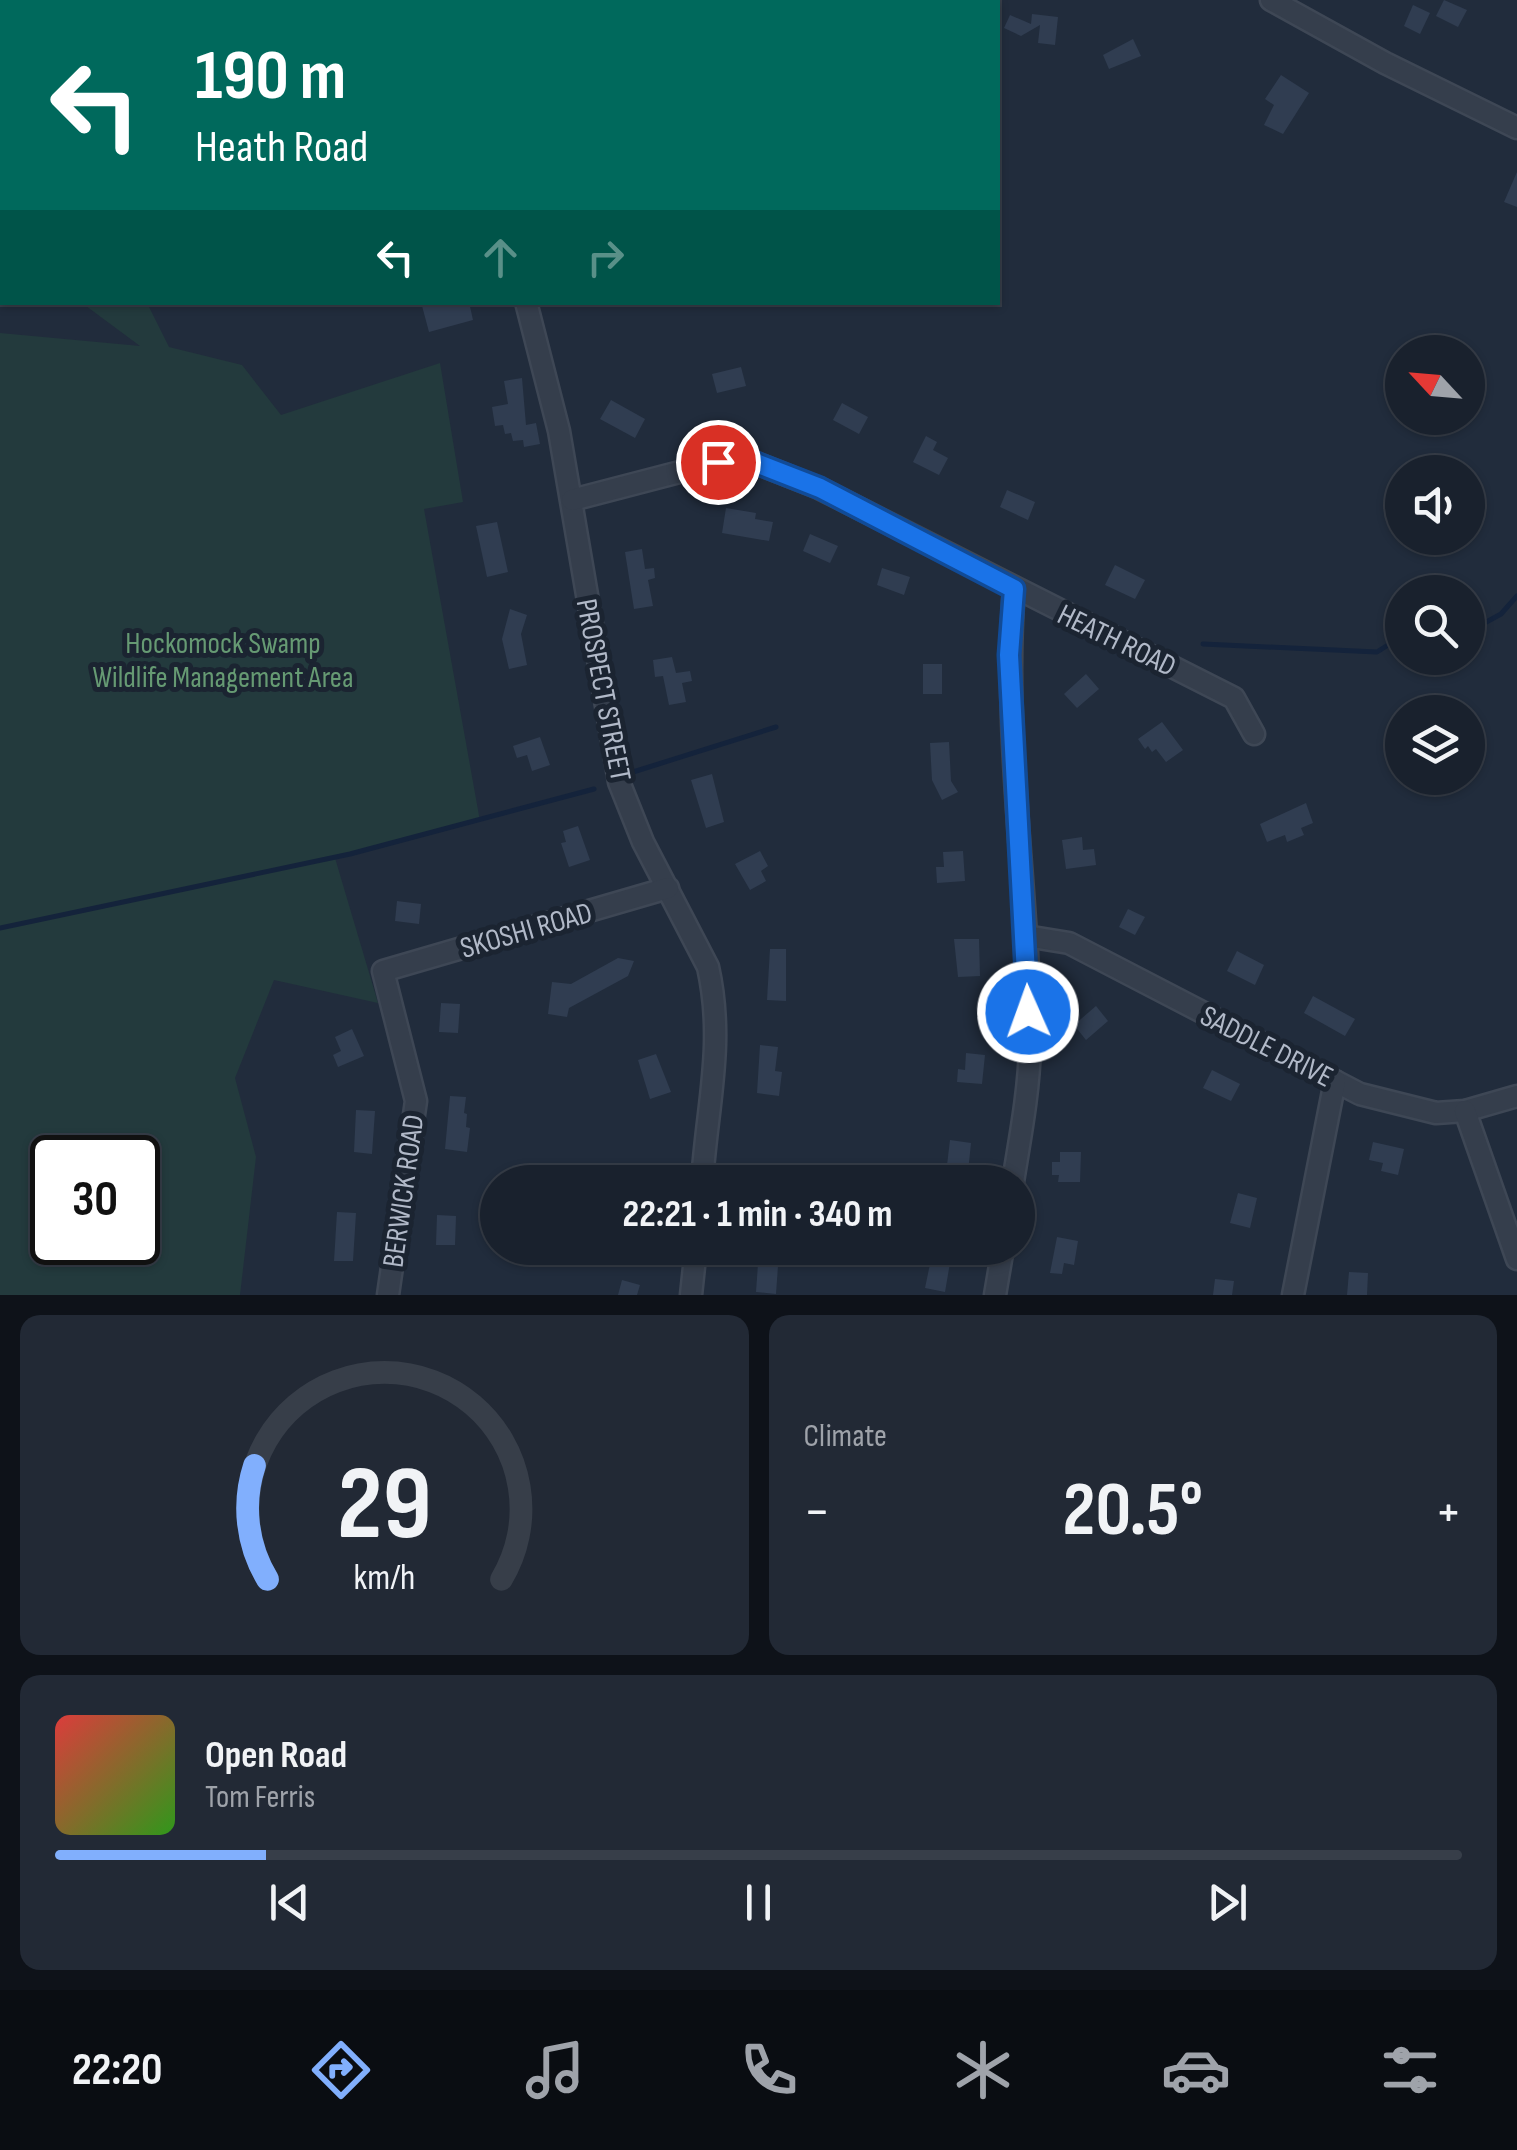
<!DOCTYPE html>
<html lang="en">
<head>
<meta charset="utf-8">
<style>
	:root { --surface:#19212d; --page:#222935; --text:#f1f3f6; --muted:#9fa3aa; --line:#373e49; --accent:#81affd }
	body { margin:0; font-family:"Sofia Sans Condensed",sans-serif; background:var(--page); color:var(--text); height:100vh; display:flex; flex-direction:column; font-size:38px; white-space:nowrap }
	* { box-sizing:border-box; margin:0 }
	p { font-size:32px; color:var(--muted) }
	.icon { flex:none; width:55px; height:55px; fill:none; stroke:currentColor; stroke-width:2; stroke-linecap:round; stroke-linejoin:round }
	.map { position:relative; height:1295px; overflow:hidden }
	.details { display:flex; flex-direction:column; gap:20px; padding:20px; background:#0e1219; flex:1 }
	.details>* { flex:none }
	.hud { position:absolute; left:0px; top:0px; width:1000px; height:305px; box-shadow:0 2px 8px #0004,0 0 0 2px var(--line); background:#00695c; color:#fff; overflow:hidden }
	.needle { width:65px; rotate:296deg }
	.buttons { position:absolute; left:1385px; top:335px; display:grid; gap:20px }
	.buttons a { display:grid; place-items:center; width:100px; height:100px; border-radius:50%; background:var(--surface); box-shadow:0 2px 8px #0004,0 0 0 2px var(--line); font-size:50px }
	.speed { position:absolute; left:30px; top:1135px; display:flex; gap:20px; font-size:50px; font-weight:700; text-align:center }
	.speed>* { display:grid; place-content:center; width:130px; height:130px; border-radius:50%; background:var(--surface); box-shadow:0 2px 8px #0004,0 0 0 2px var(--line); line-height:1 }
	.speed .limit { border:5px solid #111; border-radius:15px; background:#fff; color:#111 }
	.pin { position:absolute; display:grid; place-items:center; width:85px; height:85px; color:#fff; margin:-42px; border:5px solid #fff; border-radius:50%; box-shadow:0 2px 10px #0007 }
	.me { position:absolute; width:110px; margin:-55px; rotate:358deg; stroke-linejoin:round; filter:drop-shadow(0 0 8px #0008) }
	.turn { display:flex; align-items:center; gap:35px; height:210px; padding:0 30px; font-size:45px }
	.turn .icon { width:130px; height:130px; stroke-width:2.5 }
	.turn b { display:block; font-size:70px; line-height:85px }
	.lanes { display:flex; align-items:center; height:95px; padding:0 30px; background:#0003; justify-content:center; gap:50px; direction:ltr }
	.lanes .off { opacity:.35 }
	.big { font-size:75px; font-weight:700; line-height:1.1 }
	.details .card { flex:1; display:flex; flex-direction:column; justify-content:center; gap:15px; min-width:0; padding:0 35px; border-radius:20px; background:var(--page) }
	.details .dial { align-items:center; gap:0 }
	.dial svg { height:260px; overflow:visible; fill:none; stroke:var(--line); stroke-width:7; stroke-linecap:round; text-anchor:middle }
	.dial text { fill:var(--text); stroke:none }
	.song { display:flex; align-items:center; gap:30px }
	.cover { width:120px; height:120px; border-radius:15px; background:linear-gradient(135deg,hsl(0 70% 55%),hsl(110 70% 35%)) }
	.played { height:10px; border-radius:5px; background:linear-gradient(90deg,var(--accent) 15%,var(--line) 15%) }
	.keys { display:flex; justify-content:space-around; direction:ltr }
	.heat { display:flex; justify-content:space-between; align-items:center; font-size:55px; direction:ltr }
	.details .tiles { flex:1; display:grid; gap:20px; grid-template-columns:1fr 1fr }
	.card:last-child { grid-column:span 2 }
	.trip { position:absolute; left:480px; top:1165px; width:555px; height:100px; border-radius:50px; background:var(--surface); box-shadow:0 2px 8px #0004,0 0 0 2px var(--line); font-weight:700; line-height:100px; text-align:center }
	.dock { display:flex; height:160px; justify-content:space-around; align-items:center; background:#0a0d12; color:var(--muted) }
	.dock .icon { width:70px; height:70px }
	.dock .on { color:var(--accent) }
	.dock b { font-size:45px; color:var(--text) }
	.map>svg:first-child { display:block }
	.green { fill:#233a3d; fill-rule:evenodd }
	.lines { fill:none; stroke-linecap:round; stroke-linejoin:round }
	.stream { stroke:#14233b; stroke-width:5 }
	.building { fill:#303d51 }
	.minor-casing { stroke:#3e4755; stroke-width:25 }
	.minor { stroke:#353e4c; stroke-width:20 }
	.route-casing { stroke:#114b97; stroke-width:25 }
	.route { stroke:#1a73e8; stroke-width:18 }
	.labels { text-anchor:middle; stroke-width:10; stroke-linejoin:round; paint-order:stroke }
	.street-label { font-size:30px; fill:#b1b9c8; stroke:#1b2431 }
	.park-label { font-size:30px; fill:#669a73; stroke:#1b2431 }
</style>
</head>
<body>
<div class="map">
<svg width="1517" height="1295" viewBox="0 0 1517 1295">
	<rect width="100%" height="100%" fill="#212c3c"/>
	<path class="green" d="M82,303h65l22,44 73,18 39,50 159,-52 23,139 -39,7 56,312 -145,37 43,145 -104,-23 -39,98 21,79 -16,138h-240v-962l140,13zM52,1158h86v84h-86z"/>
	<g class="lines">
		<g class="stream">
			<path d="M1468,632l33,-18 16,-18"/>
			<path d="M1203,644l174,8 25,-16"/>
			<path d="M633,772l143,-45"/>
			<path d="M0,928l350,-74 244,-65"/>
		</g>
	</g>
	<g class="building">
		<path d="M1444,0l23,10 -9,17 -22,-11z"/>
		<path d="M1413,5l17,8 -10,21 -16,-8z"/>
		<path d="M1032,14l26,3 -3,28 -17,-2 2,-18 -19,11 -17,-8 6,-13 21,9z"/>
		<path d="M1133,39l8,17 -32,13 -6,-14z"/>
		<path d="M1281,75l28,18 -26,41 -19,-9 10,-20 -9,-6z"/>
		<path d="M1517,172v35l-13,-5z"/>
		<path d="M421,302h48l4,18 -44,12z"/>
		<path d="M741,367l5,19 -29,7 -5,-19z"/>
		<path d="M522,378l4,47 10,-2 4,21 -16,3 -1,-7 -10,1 -2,-8 -6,1 -2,-9 -8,1 -3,-19 16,-3 -4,-23z"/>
		<path d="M611,400l34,19 -10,19 -35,-19z"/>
		<path d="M842,403l26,14 -9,17 -26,-14z"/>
		<path d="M926,436l11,6 -4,8 15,8 -9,17 -26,-13z"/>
		<path d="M1007,490l28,12 -7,18 -28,-13z"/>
		<path d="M726,508l30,5 -1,6 18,3 -4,19 -47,-8z"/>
		<path d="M497,522l11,50 -21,5 -11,-51z"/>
		<path d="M810,534l28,12 -8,17 -27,-12z"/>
		<path d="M642,549l3,20 9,-1 1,10 -7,2 5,26 -19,3 -9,-57z"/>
		<path d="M1115,565l30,15 -10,19 -30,-14z"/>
		<path d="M882,568l28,9 -6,18 -27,-10z"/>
		<path d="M510,609l17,6 -6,19 6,31 -18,4 -7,-30z"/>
		<path d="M672,657l4,16 14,-2 2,10 -10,2 4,19 -17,3 -6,-29 -8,1 -2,-17z"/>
		<rect x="923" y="664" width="19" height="30"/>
		<path d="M1086,674l13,15 -22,19 -13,-14z"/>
		<path d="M1162,722l21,28 -17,12 -10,-13 -4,3 -4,-6 -3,3 -7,-10z"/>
		<path d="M540,737l10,28 -18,6 -5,-16 -10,3 -4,-12z"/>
		<path d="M949,742l2,39 7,11 -16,8 -10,-20 -2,-37z"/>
		<path d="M712,774l12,48 -18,6 -15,-48z"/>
		<path d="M1306,803l7,20 -12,5 3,7 -17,7 -2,-7 -18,7 -7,-18z"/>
		<path d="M578,826l12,34 -21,7 -8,-24 5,-1 -3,-11z"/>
		<path d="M1082,837l1,13 11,-1 2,16 -30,4 -4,-29z"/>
		<path d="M760,851l8,15 -7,5 5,10 -16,9 -15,-26z"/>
		<path d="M963,851l2,30 -28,2 -1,-16h8l-1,-15z"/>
		<path d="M397,901l24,3 -2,20 -24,-3z"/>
		<path d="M1128,909l17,8 -10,18 -16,-8z"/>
		<path d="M954,939h25l1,37 -22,1z"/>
		<path d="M770,949h16v52l-19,-1z"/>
		<path d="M1237,951l27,14 -9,20 -28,-14z"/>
		<path d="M618,958l16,3 -6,15 -59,32 -2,9 -19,-3 4,-32 19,2z"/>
		<path d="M1313,996l42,23 -10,17 -41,-23z"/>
		<path d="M441,1003l19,1 -2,29 -19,-1z"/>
		<path d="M1096,1006l12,15 -22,19 -12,-15z"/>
		<path d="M352,1029l12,27 -26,11 -5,-12 8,-4 -6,-14z"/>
		<path d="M760,1045l18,2 -3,24 7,1 -3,24 -22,-3z"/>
		<path d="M966,1053l19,2 -3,29 -25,-2 1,-13 7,1z"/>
		<path d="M656,1054l15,38 -21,7 -12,-39z"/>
		<path d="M1212,1070l28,14 -9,17 -28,-13z"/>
		<path d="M450,1096l16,1 -2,16 3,1 -1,13 4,1 -3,24 -22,-3z"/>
		<path d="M356,1110l19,1 -3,43 -18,-2z"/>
		<path d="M950,1140l21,3 -4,39h-22z"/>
		<path d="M1373,1142l31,7 -6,26 -17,-4 2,-8 -14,-3z"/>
		<path d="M1060,1152h21l-1,30h-22l1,-7h-7v-13h8z"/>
		<path d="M767,1163l18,1 -2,18h-18z"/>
		<path d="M627,1169l22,2 -1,11h-22z"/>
		<path d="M1238,1193l19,5 -7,30 -20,-5z"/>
		<path d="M337,1212l19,1 -3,48h-19z"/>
		<path d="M437,1215l19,1 -1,29h-19z"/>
		<path d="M1057,1237l21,4 -4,24 -10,-2 -2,11 -12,-1z"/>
		<path d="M759,1250l20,2 -3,42 -20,-2z"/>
		<path d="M940,1255l11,2 -6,35 -20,-4 5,-24 2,1 2,-7 5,1z"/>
		<path d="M1349,1272l19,1 -1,22h-20z"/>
		<path d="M1215,1279l19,2 -2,14h-19z"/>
		<path d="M622,1280l18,5 -3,10h-19z"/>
	</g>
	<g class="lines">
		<defs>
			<g id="minor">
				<path d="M440,0v2"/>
				<path d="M1271,0l114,63 132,65"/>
				<path d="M526,302l33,129 60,351 24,60 65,125c17,76 -1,139 -6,215"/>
				<path d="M572,500l146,-38 38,1 63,25 415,210 20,36"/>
				<path d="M1026,936l43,7 291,151 76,19 29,-2 52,-15"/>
				<path d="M1465,1111l52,148"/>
				<path d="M1013,1182c7,-44 16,-90 17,-136 0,-152 -28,-305 -16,-457"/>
				<path d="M388,1295l28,-194 -33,-130 285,-83"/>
				<path d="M691,1295l5,-47"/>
				<path d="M995,1295l8,-47"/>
				<path d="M1293,1295l42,-214"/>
			</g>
		</defs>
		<use href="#minor" class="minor-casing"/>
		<use href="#minor" class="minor"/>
	</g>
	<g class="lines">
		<defs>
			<path id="route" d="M718,462l38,1 64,25 194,101 -5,66 19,357"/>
		</defs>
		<use href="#route" class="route-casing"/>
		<use href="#route" class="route"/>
	</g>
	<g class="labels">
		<g class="street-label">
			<text transform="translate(1117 640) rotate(26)" y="10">HEATH ROAD</text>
			<text transform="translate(604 690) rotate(79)" y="10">PROSPECT STREET</text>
			<text transform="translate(526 930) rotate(-16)" y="10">SKOSHI ROAD</text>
			<text transform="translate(1267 1046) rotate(27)" y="10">SADDLE DRIVE</text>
			<text transform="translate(403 1191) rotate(-82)" y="10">BERWICK ROAD</text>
		</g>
		<g class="park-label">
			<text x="223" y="653">Hockomock Swamp<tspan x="223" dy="34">Wildlife Management Area</tspan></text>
		</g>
	</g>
</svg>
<div class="buttons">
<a><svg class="needle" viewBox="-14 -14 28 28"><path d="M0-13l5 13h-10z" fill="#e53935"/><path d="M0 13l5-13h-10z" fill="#9fa3aa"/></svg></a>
<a><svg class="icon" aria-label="sound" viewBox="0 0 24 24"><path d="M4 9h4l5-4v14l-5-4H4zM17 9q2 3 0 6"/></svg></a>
<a><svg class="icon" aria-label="search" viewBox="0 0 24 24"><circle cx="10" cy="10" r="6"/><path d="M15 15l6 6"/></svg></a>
<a><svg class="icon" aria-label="layers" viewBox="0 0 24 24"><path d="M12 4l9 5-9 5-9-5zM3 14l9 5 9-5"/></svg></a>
</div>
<div class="speed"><div class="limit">30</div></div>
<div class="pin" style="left:718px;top:462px;background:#d93025"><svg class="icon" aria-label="arrive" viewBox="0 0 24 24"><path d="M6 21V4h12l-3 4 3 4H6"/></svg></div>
<svg class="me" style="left:1028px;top:1012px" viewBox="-20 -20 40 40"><circle r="17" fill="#1a73e8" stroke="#fff" stroke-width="3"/><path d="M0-11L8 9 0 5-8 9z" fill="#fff"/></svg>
<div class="trip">22:21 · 1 min · 340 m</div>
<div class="hud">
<div class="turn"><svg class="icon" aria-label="left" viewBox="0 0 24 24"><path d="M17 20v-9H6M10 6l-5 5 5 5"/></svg><div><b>190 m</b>Heath Road</div></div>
<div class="lanes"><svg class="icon" aria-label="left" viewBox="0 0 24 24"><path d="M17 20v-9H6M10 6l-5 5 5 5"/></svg><svg class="icon off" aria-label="ahead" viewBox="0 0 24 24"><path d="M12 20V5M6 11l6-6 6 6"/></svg><svg class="icon off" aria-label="right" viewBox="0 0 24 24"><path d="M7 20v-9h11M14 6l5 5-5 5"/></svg></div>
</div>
</div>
<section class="details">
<div class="tiles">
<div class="card dial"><svg viewBox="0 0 100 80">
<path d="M14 69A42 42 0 1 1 86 69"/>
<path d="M14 69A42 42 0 0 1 10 34" stroke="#81affd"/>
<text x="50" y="56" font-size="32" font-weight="700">29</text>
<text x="50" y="72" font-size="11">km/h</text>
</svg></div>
<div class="card"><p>Climate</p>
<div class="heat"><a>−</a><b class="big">20.5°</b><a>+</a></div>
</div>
<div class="card">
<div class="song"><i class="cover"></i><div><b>Open Road</b><p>Tom Ferris</p></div></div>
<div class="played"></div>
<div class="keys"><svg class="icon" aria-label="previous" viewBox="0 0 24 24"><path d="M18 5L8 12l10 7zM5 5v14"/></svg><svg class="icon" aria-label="pause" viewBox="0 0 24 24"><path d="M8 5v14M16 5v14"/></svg><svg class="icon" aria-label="next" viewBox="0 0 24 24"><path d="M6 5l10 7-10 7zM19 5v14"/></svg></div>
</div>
</div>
</section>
<nav class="dock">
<b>22:20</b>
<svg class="icon on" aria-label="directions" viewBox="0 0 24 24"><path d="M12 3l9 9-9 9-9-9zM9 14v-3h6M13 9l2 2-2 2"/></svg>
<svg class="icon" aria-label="music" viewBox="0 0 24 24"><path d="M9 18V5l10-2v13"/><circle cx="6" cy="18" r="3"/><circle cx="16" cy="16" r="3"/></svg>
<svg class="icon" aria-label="phone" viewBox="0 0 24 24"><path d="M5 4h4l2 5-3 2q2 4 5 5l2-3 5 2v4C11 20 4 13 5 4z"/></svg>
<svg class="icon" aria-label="climate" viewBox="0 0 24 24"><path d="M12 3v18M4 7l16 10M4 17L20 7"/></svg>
<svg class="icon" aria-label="car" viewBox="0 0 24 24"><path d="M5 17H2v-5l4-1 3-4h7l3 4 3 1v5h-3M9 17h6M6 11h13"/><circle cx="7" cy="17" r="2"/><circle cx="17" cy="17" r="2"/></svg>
<svg class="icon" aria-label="filters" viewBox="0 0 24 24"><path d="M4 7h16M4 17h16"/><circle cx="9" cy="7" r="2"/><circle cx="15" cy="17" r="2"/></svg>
</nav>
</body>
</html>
